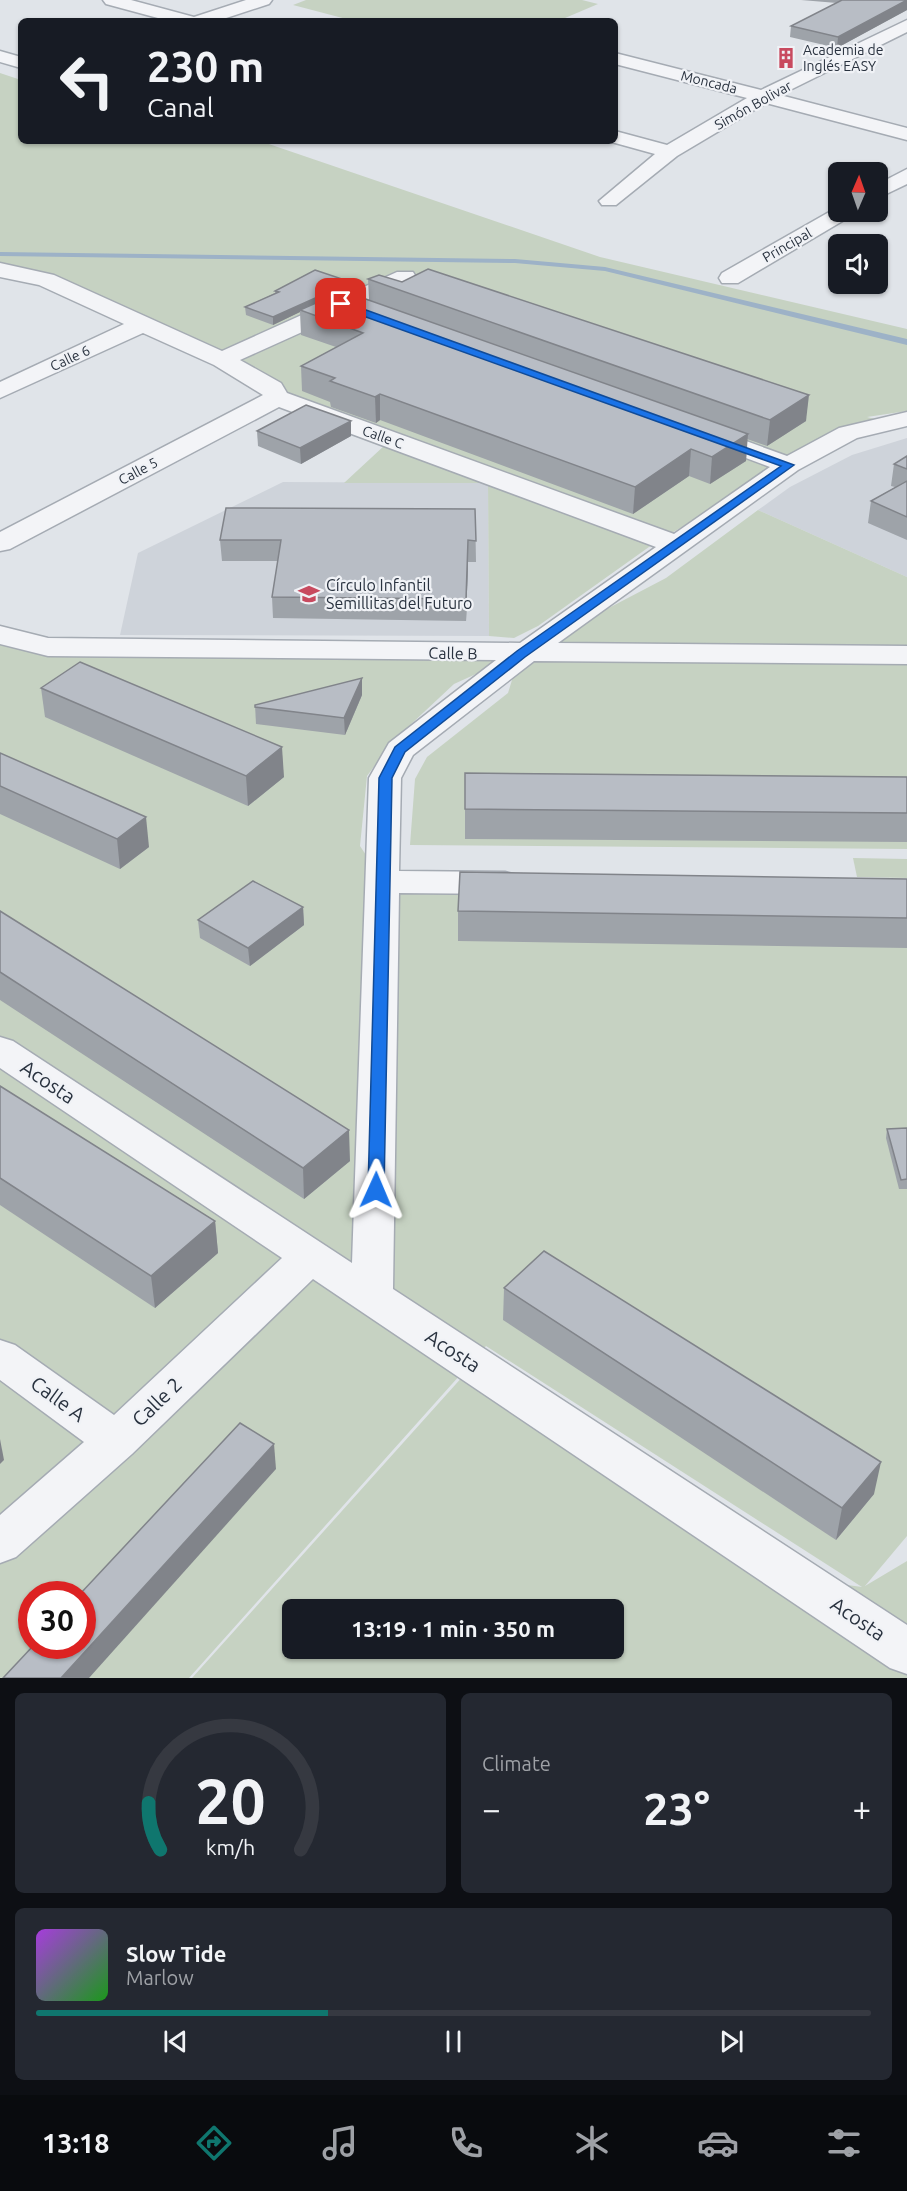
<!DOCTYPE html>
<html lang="en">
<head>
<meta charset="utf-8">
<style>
	:root { --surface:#171b24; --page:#242831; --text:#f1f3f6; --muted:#9ea1a6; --line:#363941; --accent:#0f766e }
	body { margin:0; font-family:Ubuntu,sans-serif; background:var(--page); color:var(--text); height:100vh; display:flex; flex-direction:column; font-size:22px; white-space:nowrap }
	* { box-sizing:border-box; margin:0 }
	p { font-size:20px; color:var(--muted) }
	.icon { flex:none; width:33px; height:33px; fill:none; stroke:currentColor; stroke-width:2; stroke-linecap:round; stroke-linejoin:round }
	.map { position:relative; height:1678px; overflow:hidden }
	.details { display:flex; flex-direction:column; gap:15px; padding:15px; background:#0d0f14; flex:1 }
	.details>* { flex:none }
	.hud { position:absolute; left:18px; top:18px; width:600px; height:126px; border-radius:9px; box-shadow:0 2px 4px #0004; background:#171b24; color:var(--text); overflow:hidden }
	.needle { width:39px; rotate:2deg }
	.controls { position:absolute; left:828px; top:162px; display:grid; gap:12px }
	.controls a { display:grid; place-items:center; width:60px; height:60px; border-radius:9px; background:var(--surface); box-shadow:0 2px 4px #0004; font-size:30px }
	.speed { position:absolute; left:18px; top:1581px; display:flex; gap:12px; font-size:30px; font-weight:700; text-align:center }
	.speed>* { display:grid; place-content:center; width:78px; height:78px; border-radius:50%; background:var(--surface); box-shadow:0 2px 4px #0004; line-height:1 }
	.speed .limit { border:9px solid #d22; background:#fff; color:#111 }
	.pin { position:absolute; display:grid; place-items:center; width:51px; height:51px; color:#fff; margin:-26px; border-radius:12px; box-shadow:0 3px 9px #0006 }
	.me { position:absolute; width:66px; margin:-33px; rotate:1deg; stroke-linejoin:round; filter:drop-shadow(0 0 4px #0008) }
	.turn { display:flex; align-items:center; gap:21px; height:126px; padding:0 30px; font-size:27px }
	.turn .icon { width:78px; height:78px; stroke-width:2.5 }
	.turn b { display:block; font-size:42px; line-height:51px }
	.big { font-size:45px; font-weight:700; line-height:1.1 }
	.details .tile { flex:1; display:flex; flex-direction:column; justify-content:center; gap:9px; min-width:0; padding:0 21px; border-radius:9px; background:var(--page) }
	.details .dial { align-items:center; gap:0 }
	.dial svg { height:156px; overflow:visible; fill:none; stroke:var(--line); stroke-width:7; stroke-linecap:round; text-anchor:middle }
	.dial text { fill:var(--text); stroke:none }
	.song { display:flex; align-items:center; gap:18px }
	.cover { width:72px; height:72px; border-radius:9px; background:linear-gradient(135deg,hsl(280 70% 55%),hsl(120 70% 35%)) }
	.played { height:6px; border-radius:3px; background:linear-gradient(90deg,var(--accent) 35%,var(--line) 35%) }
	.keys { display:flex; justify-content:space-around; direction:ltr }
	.heat { display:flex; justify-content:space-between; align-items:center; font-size:33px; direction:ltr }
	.details .tiles { flex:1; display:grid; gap:15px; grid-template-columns:1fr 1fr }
	.tile:last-child { grid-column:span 2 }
	.trip { position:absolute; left:282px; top:1599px; width:342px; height:60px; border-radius:9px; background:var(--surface); box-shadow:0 2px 4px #0004; font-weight:700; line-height:60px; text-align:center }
	.dock { display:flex; height:96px; justify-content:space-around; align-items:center; background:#090b0e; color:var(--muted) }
	.dock .icon { width:42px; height:42px }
	.dock .active { color:var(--accent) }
	.dock b { font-size:27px; color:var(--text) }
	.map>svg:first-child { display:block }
	.built { fill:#ced3da }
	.green { fill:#c6d2c2; fill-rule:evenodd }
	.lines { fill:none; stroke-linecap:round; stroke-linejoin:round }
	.stream { fill:#9db2c7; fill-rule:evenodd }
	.minor-casing { stroke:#a5abb3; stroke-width:3 }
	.minor { fill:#f3f4f7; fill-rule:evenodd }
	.wall { fill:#9ea3a9 }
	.shaded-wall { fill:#81848a }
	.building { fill:#b8bdc5; stroke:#81848a; stroke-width:1.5 }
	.route { fill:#1a73e8; stroke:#114b97; stroke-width:1.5 }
	.labels { text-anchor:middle; stroke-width:4.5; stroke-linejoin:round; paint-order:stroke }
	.far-poi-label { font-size:14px; fill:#29323f; stroke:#f0f2f6; text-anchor:start }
	.far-street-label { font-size:14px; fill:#29323f; stroke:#f0f2f6 }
	.poi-label { font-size:16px; fill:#29323f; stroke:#f0f2f6; text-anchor:start }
	.street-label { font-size:16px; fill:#29323f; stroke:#f0f2f6 }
	.near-street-label { font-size:20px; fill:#29323f; stroke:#f0f2f6 }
</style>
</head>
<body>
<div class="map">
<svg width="907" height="1678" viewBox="0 0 907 1678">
	<rect width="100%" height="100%" fill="#e0e4e9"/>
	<g class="built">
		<path d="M907,438v139l-149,-67 32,-23 62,-32z"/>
		<path d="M283,482l205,1 1,153 -369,-1 18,-82z"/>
	</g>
	<g class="green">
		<path d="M306,0h276l16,4 -40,17h-204l-61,-16z"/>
		<path d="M0,73l21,7v61h239l340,116 307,72v82l-40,6 20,5 -98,43 -133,77 -118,84 -24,12 -25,-2 -1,-153h-144l41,-38 -113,-57 -226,-108 -46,-10z"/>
		<path d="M758,510l149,67v272l-497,-4 5,-66 12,-22 81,-64 12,-39 -66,30 -61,57 -26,35 -7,70 24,36 523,5v649l-42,50 42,-25v117h-715l281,-313 323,213 66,9 -376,-241 -297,332h-189v-1044l48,13 473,7 145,-76zM32,1594h50v52h-50zM292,1610h322v38h-322z"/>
		<path d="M853,858l54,1v19l-50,-1z"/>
	</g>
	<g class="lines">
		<path class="stream" d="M0,252l515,7 90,8 302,72v6l-302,-74 -90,-8 -515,-7z"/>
		<defs>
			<g id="minor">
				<path d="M103,0h28l63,17 52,-17h26l-3,4 -52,17h-48l-63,-17z"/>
				<path d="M907,20v12l-127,63 127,33v12l-141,-37 -89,53 -61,49h-14l-3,-4 56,-47 -47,-13h7v-10l52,14 80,-47 -132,-34v-11l146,37z"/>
				<path d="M0,51l21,6v11l-21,-6z"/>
				<path d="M907,169v15l-29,14v-14z"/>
				<path d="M838,207v5h17l-4,4 -113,67h-16l-3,-5 3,-5z"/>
				<path d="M0,263l54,12 168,76 175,-79h16l3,5 -3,5 -173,78 41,23 6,10 387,141 96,-67 -75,-28 -4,-5 4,-5 9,-3 9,3 74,27 52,-28 68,-16v14l-50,12 -59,32 -240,173 349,3v18l-373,-3 -121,94 -12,23 -2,93 106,1 12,3 5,8 -5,8 -12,3 -106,-1 -6,396 514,336v49l-17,-6 -577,-389 -181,175 -116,103 -16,6v-48l84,-73 -84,-62v-40l15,5 99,70 168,-157 -282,-190v-31l13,4 339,222 17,-485 20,-35 107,-83 -448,-4 -48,-12v-18l48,12 472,5 136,-96 -377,-140 -269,142 -10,2v-19l263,-137 -49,-30 -71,-32 -143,65v-16l124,-58 -85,-39 -39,-8z"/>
			</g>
		</defs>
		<use href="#minor" class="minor-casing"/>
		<use href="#minor" class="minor"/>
	</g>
	<g class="wall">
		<path d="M801,0h106v10l-70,38 -47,-11 1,-11 46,-23z"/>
		<path d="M368,279l438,142 -39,25 -20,-7 -1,22 -36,23 -21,-8 -56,38 -253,-94 -4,3 -45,-16 -1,-5 -28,-11 -1,-25 35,-19 -35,-12 -1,-23 -27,13 -27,-10 -1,-8 30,-14v-2l76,-9v7l-5,3 23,8z"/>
		<path d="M257,431l94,5 -50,28 -43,-18z"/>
		<path d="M907,456v84l-39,-17 3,-22 24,-14 -4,-1 3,-22z"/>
		<path d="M475,509l1,53h-8l-2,59 -193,-3 -1,-21 6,-36h-56l-2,-21z"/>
		<path d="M41,688l243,89 -36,29 -203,-89z"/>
		<path d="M362,695l-17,40 -89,-11 -1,-19z"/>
		<path d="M0,753l149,94 -29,22 -120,-55z"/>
		<path d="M465,773l442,4v65l-442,-3z"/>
		<path d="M907,879v69l-449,-7v-30z"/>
		<path d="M303,907l1,18 -54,41 -50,-28 -2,-18z"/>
		<path d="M0,911l350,250 -46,38 -304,-199z"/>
		<path d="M0,1086l215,135 3,32 -63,55 -155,-103z"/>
		<path d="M907,1128v61h-8l-13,-51 1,-9z"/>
		<path d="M504,1288l370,206 -38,46 -333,-220z"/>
	</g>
	<g class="shaded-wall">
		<path d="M907,0v10l-70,38 1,-11z"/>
		<path d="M351,282v7l-48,22 -3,-1v2l-27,13v-8z"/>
		<path d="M380,394v26l-4,3 -1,-26z"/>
		<path d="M809,395l-3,26 -39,25 3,-26z"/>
		<path d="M351,421v15l-50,28 -1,-16z"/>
		<path d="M748,434l-2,27 -36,23 2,-27z"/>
		<path d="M691,449l-2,27 -56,38 2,-27z"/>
		<path d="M468,540v22l-2,59v-22z"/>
		<path d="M362,678v17l-17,40 -1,-17z"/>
		<path d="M282,747l2,30 -36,29 -2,-30z"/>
		<path d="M146,817l3,30 -29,22 -3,-30z"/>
		<path d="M303,907l1,18 -54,41 -2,-18z"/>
		<path d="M349,1130l1,31 -46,38 -1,-31z"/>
		<path d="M215,1221l3,32 -63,55 -4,-32z"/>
		<path d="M0,1439l4,21 -4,4z"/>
		<path d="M274,1444l2,25 -187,209h-28z"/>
		<path d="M881,1462l-7,32 -38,46 6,-32z"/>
	</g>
	<g class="building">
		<path d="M842,0h65l-69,37 -47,-11z"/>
		<path d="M428,269l381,126 -39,25 -402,-141 11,-4 23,7z"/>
		<path d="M315,270l36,12 -78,35 -28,-10 34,-15 -4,-1z"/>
		<path d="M343,291l405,143 -36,23 -21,-8 -56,38 -255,-93 -5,3 -45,-16 5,-3 -34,-12 62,-33 -63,-23z"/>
		<path d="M306,405l45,16 -51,27 -43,-17z"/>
		<path d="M907,456v13l-13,-5z"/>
		<path d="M907,481v36l-36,-16z"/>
		<path d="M226,508l249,1 1,32 -8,-1 -2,59 -194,-2 9,-57h-61z"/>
		<path d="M80,662l202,85 -36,29 -205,-88z"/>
		<path d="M362,678l-18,40 -89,-11v-2z"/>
		<path d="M0,753l146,64 -29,22 -117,-53z"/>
		<path d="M465,773l442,4v36l-442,-4z"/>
		<path d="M460,872l447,7v39l-449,-7z"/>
		<path d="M253,881l50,26 -55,41 -50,-28z"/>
		<path d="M0,911l349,219 -46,38 -303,-196z"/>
		<path d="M0,1086l215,135 -64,55 -151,-98z"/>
		<path d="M907,1128v51l-6,1 -14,-51z"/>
		<path d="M544,1251l337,211 -39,46 -338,-220z"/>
		<path d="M240,1423l34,21 -213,234h-58l30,-32h49v-52h-2z"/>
	</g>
	<path class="route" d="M338,302h6l450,163 -269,192 -120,95 -13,26 -8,412 -8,6 -8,-6 11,-412 16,-31 122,-96 264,-185 -443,-159z"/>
	<defs>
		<symbol id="building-bare" viewBox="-9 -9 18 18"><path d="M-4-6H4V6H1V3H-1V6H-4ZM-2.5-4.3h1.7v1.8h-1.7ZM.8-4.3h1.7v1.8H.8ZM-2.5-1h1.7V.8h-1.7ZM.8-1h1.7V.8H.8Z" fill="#c84a5f" stroke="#f0f2f6" stroke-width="2.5" paint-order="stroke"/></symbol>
		<symbol id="school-bare" viewBox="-9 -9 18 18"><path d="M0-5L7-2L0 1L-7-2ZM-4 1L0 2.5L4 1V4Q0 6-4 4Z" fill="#c84a5f" stroke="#f0f2f6" stroke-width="2.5" paint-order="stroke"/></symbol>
	</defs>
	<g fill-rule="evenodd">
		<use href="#building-bare" x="771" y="43" width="30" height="30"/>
		<use href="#school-bare" x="294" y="579" width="30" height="30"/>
	</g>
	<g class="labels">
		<g class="far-poi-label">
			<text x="803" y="55">Academia de<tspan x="803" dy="16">Inglés EASY</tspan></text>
		</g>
		<g class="far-street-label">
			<text transform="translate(709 82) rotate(14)" y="5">Moncada</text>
			<text transform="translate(753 105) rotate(-29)" y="5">Simón Bolivar</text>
			<text transform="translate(787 245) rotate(-30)" y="5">Principal</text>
			<text transform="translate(70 358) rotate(-25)" y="5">Calle 6</text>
			<text transform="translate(383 437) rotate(20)" y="5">Calle C</text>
			<text transform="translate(138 471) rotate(-28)" y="5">Calle 5</text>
		</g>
		<g class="poi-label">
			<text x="326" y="591">Círculo Infantil<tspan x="326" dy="18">Semillitas del Futuro</tspan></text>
		</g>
		<g class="street-label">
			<text transform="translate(453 653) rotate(1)" y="6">Calle B</text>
		</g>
		<g class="near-street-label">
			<text transform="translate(48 1082) rotate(34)" y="7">Acosta</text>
			<text transform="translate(453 1351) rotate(33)" y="7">Acosta</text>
			<text transform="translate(58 1399) rotate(36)" y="7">Calle A</text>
			<text transform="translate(157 1402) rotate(-44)" y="7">Calle 2</text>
			<text transform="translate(858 1619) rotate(34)" y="7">Acosta</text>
		</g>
	</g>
</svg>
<div class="controls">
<a><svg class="needle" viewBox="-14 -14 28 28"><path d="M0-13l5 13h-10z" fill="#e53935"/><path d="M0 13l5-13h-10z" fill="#9ea1a6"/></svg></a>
<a><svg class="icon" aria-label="sound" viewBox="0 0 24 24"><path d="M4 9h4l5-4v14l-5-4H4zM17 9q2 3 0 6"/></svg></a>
</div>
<div class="speed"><div class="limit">30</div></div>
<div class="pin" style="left:341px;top:304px;background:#d93025"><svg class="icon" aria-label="arrive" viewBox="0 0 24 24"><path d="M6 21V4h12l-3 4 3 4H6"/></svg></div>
<svg class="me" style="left:376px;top:1190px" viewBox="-20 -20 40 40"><path d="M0-17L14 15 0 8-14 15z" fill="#1a73e8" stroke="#fff" stroke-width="4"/></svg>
<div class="trip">13:19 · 1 min · 350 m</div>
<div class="hud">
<div class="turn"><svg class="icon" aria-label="left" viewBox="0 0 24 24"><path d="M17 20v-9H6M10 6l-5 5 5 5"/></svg><div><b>230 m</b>Canal</div></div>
</div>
</div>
<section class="details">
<div class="tiles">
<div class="tile dial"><svg viewBox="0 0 100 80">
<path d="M14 69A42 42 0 1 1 86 69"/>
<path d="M14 69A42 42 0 0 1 8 45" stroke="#0f766e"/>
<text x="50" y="56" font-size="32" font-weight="700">20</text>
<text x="50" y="72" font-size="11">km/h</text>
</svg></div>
<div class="tile"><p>Climate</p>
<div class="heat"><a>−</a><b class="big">23°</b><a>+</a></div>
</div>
<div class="tile">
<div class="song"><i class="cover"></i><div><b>Slow Tide</b><p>Marlow</p></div></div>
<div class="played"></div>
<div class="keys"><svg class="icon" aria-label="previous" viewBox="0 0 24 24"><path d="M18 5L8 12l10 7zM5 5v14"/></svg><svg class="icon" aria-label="pause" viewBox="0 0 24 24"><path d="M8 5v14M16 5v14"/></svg><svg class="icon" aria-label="next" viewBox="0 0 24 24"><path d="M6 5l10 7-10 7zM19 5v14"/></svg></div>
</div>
</div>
</section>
<nav class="dock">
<b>13:18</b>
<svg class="icon active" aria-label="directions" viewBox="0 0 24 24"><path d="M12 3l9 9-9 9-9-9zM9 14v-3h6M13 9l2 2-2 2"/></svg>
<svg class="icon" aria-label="music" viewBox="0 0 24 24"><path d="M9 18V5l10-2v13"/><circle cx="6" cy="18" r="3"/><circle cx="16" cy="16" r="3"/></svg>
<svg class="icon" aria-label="phone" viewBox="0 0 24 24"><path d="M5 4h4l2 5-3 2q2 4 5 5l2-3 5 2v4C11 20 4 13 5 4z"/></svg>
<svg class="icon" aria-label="climate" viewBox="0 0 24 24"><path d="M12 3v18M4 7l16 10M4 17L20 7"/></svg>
<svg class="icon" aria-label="car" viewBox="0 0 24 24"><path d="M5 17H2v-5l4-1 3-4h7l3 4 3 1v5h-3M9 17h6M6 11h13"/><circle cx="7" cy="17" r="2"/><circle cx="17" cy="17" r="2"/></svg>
<svg class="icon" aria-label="filters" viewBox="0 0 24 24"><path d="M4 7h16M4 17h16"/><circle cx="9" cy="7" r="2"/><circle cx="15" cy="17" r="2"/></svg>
</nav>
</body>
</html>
